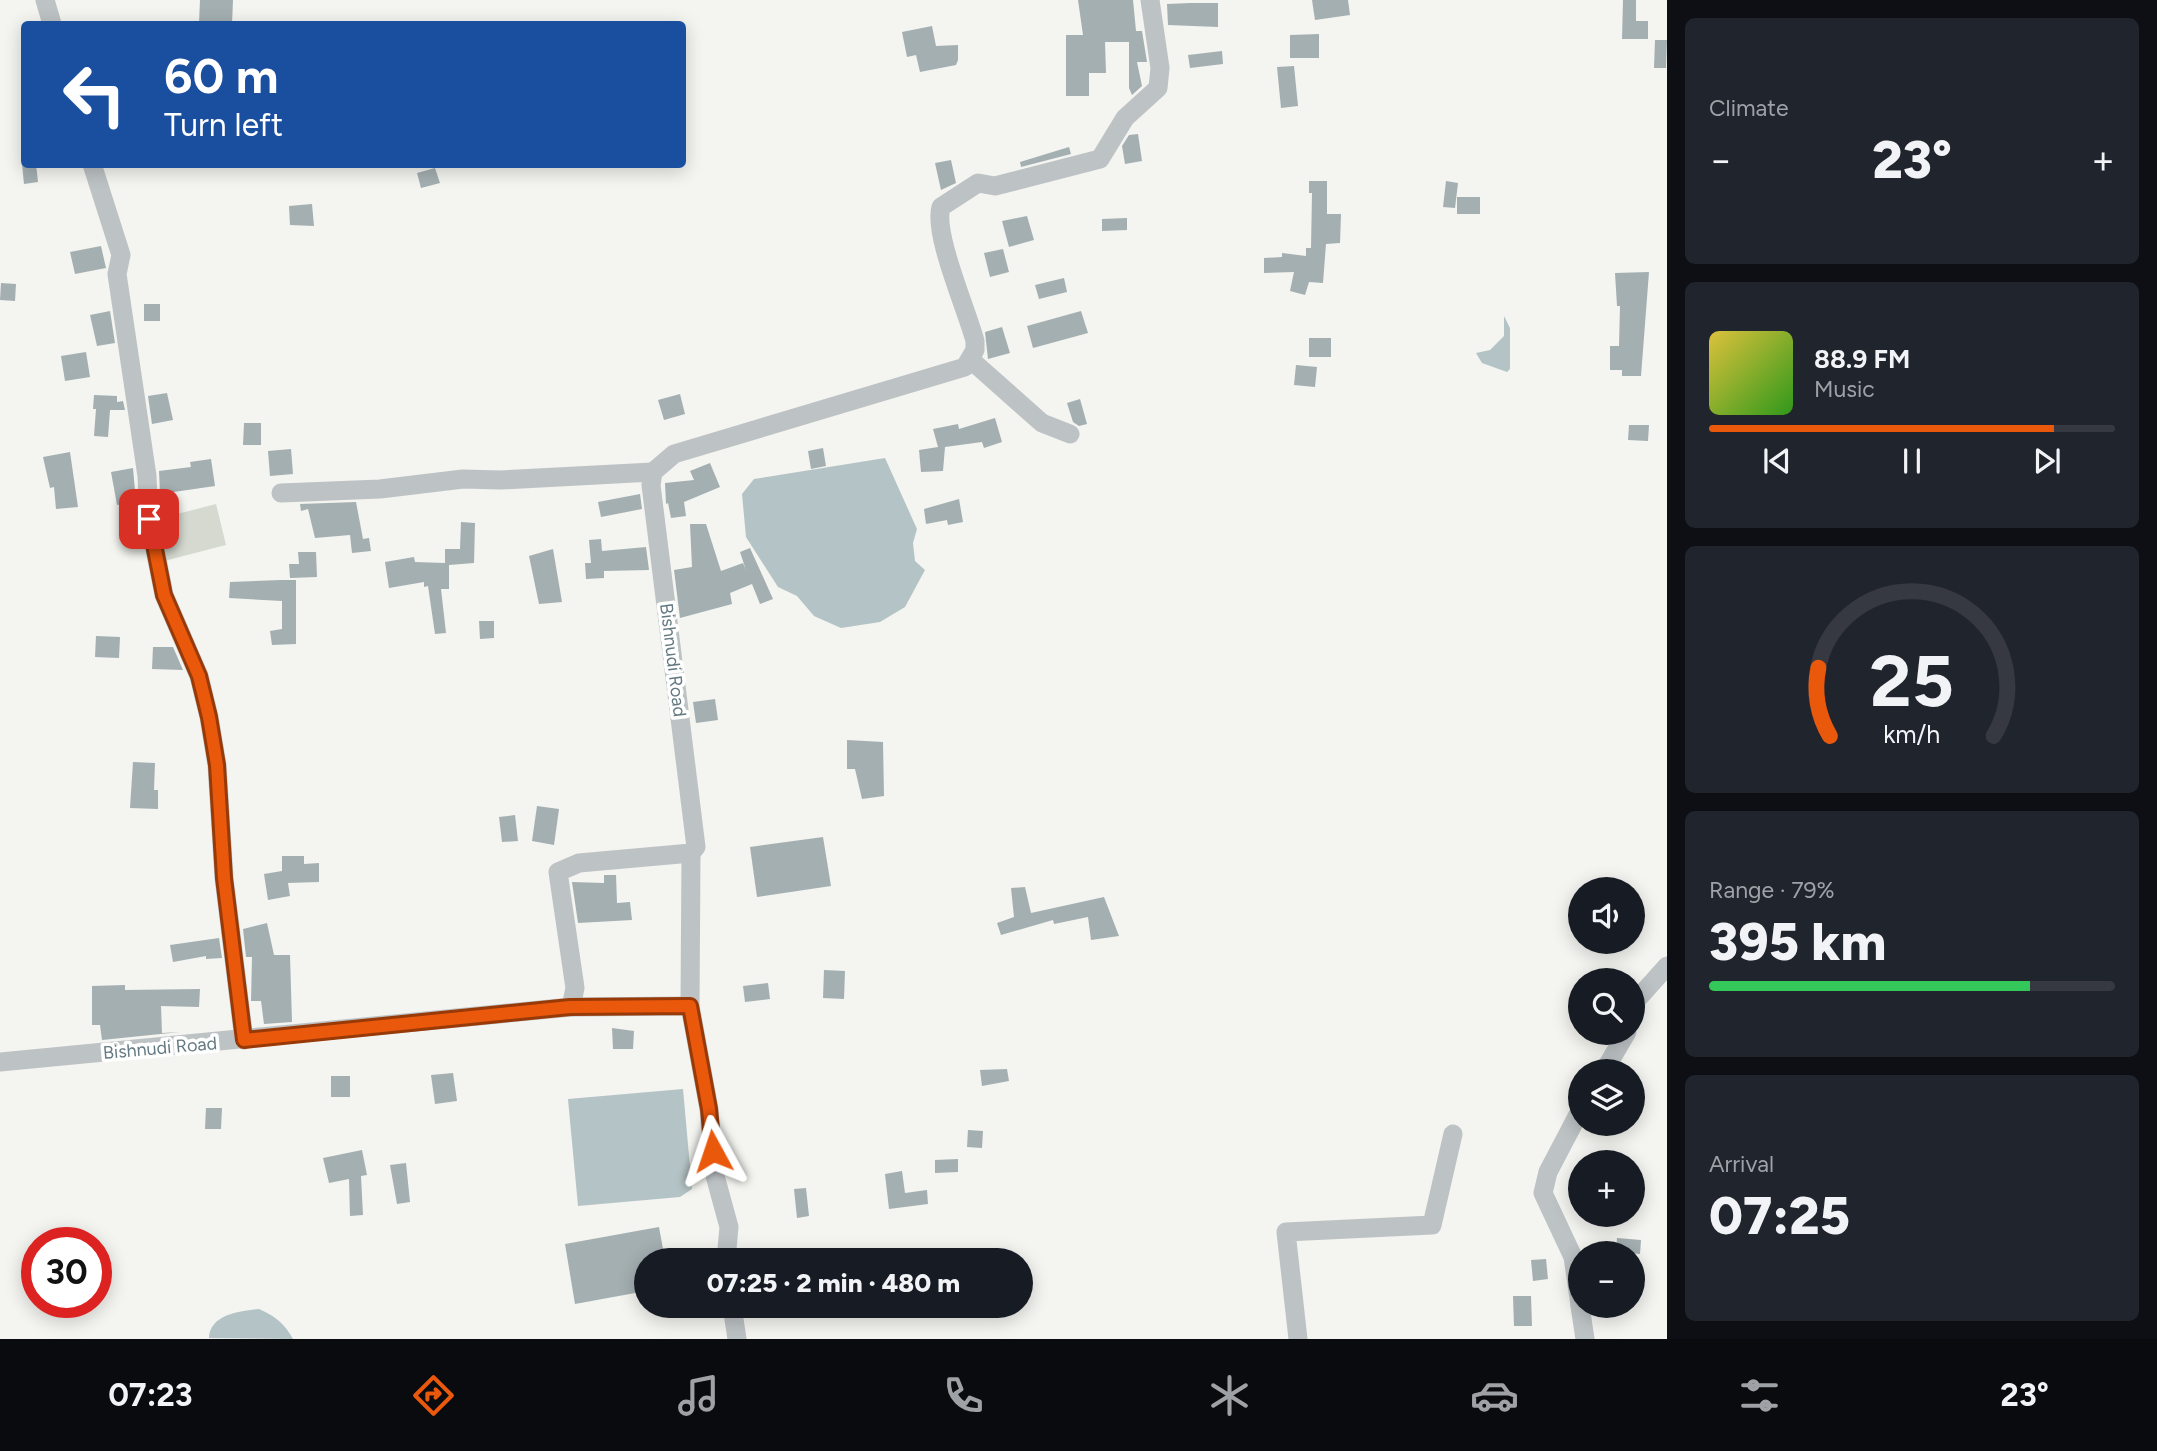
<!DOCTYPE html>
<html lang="en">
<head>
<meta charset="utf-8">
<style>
	:root { --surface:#171b24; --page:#20242c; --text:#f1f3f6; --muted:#9ea1a6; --line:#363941; --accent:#ea580c }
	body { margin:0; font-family:Figtree,sans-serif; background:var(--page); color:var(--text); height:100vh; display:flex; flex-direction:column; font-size:26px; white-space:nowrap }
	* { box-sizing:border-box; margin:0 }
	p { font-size:23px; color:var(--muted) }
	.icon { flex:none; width:38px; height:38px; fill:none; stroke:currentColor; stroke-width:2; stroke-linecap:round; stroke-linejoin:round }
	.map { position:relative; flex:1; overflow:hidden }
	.drawer { display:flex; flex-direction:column; gap:18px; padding:18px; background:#0d0f14; width:490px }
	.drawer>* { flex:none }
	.guide { position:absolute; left:21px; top:21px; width:665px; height:147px; border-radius:7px; box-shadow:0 4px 18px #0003; background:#1a4fa0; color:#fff; overflow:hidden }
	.buttons { position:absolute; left:1568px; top:877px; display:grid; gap:14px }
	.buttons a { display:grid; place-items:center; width:77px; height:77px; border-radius:50%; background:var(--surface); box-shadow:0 4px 18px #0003; font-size:35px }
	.speed { position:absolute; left:21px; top:1227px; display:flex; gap:14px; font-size:35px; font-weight:700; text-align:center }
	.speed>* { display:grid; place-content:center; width:91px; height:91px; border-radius:50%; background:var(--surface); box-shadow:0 4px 18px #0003; line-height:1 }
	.speed .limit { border:10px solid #d22; background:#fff; color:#111 }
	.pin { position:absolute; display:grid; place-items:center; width:60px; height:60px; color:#fff; margin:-30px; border-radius:14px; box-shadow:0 4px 10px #0006 }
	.me { position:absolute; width:77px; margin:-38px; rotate:355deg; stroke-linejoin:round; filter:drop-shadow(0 0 5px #0008) }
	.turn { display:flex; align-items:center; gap:24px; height:147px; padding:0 28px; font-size:32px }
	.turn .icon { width:91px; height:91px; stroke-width:2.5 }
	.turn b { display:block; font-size:49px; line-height:60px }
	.big { font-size:52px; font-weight:800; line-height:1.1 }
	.drawer .widget { flex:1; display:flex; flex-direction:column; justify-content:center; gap:10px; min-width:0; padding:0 24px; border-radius:10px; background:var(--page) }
	.drawer .dial { align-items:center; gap:0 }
	.dial svg { height:182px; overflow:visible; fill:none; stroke:var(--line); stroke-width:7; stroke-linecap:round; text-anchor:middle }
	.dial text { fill:var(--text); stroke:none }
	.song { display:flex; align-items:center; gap:21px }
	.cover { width:84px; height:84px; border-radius:10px; background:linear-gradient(135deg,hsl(50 70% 55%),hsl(110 70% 35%)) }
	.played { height:7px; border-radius:4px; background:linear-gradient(90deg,var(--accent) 85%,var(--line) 85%) }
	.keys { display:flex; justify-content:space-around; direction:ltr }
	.heat { display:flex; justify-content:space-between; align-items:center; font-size:38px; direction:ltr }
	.charge { height:10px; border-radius:5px; background:linear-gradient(90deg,#34c759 79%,var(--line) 0) }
	.trip { position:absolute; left:634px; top:1248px; width:399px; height:70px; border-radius:35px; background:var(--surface); box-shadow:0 4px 18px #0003; font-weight:800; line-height:70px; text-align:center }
	.tabs { display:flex; height:112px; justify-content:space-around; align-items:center; background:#090b0e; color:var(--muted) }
	.tabs .icon { width:49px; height:49px }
	.tabs .on { color:var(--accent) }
	.tabs b { font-size:32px; color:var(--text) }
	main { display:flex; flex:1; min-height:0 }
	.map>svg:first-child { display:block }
	.green { fill:#d5d9cf }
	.water { fill:#b4c3c5 }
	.building { fill:#a4afb2 }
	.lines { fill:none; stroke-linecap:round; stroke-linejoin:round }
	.minor { stroke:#bdc2c4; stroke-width:19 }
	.route-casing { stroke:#983908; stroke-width:18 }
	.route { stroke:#ea580c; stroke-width:12 }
	.labels { text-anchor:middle; stroke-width:7; stroke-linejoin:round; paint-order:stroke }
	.street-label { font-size:18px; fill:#647981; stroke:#fff }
</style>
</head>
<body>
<main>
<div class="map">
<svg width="1667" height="1339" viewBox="0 0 1667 1339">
	<rect width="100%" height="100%" fill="#f4f4f0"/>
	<path class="green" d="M216,504l10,41 -62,16 -10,-41z"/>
	<g class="water">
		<path d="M1504,316l6,12v41l-3,3 -25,-9 -6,-10 14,-3 14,-14z"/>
		<path d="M885,458l32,71 -4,14 2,18 10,9 -20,37 -25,15 -39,6 -27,-12 -17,-20 -19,-9 -32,-50 -4,-43 12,-15z"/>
		<path d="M683,1089l9,100 -12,8 -102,9 -10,-107z"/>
		<path d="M259,1309c16,7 26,15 34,30l-84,-1c1,-24 32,-27 50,-29z"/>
	</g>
	<g class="building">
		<path d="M200,0h33l-1,24h-33z"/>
		<path d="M1078,0h55l3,31h6l5,31h-10l5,24 -10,9 -3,-7v-46h-24l1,31h-17v23h-23v-61h17z"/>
		<path d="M1312,0h36l2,15 -35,5z"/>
		<path d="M1623,0h13v21h12v18h-26z"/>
		<path d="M1191,3h27v24l-50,-2 -1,-21z"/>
		<path d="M932,26l4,20 22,-1v15l-2,5 -36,7 -4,-17 -9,2 -5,-25z"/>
		<path d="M1319,34v24h-29v-23z"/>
		<path d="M1655,40h12l-1,28h-12z"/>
		<path d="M1222,51l1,13 -33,4 -2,-13z"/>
		<path d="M1294,66l4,40 -17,2 -4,-41z"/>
		<path d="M1138,134l4,27 -17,3 -3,-18 7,-11z"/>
		<path d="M1069,147l2,7 -50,13 -1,-5z"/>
		<path d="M951,160l5,23 -15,7 -6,-27z"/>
		<path d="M22,164h14l2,18 -14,2z"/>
		<path d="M435,168l5,15 -19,5 -4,-15z"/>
		<path d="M1309,181h18v33h14l-1,29 -14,1 -3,39 -14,-1 -4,13 -15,-4 4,-19 -30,1v-15l18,-1v-4l24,3v-8h5l1,-55h-3z"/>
		<path d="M1446,181l12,2 -3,25 -12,-1z"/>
		<rect x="1457" y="197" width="23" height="17"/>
		<path d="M312,204l2,22 -24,-1 -1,-19z"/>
		<path d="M1027,216l7,24 -25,7 -7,-26z"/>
		<path d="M1127,218v12l-25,1v-12z"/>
		<path d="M101,246l5,22 -31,6 -5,-22z"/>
		<path d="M1003,249l6,23 -19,5 -6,-24z"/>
		<path d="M1649,272l-8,104h-19v-6h-12v-24h9l1,-40h-3l-2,-33z"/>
		<path d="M1064,278l3,14 -28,7 -4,-14z"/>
		<path d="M1,283l15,1 -1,17 -15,-1z"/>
		<rect x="144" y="304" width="16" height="17"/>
		<path d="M110,311l5,32 -18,3 -7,-31z"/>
		<path d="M1081,311l7,22 -55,15 -6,-22z"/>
		<path d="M1002,327l8,26 -22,6 -3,-27z"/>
		<rect x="1309" y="338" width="22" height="19"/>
		<path d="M86,352l4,25 -25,4 -4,-25z"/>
		<path d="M1296,365l21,2 -2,20 -21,-2z"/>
		<path d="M167,393l6,27 -21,4 -4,-28z"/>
		<path d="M680,394l5,20 -21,6 -6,-20z"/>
		<path d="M94,395l23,1v6l6,-1 2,9h-15l-2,27 -14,-1 2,-27h-3z"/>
		<path d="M1080,399l7,25 -8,2 -6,-4 -6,-19z"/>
		<path d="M995,418l7,24 -18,6 -2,-6 -37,5 -2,24 -22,1 -2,-22 19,-3 -5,-18 25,-5 1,5z"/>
		<path d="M244,423h17v22h-18z"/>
		<path d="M1629,425h20l-1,16 -20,-1z"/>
		<path d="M823,448l3,18 -15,3 -3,-18z"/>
		<path d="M291,449l2,25 -23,2 -2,-25z"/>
		<path d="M70,452l8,55 -22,2 -2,-22 -4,1 -7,-31z"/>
		<path d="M211,459l4,27 -55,8 -1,-23 32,-4 -1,-5z"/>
		<path d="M710,463l10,24 -36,15 2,14 -15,2 -3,-15 -2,1 -1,-21 29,-3 -4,-9z"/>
		<path d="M133,468l3,34 -19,3 -6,-33z"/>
		<path d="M640,494l2,15 -41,8 -3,-15z"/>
		<path d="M959,499l4,23 -15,3 -1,-5 -21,4 -2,-15z"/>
		<path d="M356,502l7,37 6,-1 2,13 -19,2 -2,-18 -35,3 -7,-29 -7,2 -1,-7z"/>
		<path d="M461,522l14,1 -1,40 -25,2v24h-8l5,44 -11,1 -7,-48 -4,1v-5l-35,6 -4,-26 29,-5 1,5 30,1v-14h15z"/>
		<path d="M690,524h16l15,47 22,-8 3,7 -6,-18 10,-4 23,51 -13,5 -8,-20 -22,9 2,11 -52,14 -6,-48 18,-3z"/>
		<path d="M601,539l1,12 44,-4 3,23 -45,1v7l-18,1 -1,-16h6l-2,-23z"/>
		<path d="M553,549l9,53 -23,2 -10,-48z"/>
		<path d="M298,552h18l1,25 -27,1 -1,-14h10z"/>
		<path d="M281,580h15v64l-24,1 -2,-14 12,-2v-28l-53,-3 1,-16z"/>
		<path d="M479,621h15v17l-14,1z"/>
		<path d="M96,636l24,1 -1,21 -24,-1z"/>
		<path d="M153,647h20l10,23 -31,-1z"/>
		<path d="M715,699l3,21 -22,3 -3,-21z"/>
		<path d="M847,740l36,2 1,54 -22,3 -7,-30h-8z"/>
		<path d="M133,762l22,1 -1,27h4v19l-28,-1z"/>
		<path d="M537,806l22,3 -5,36 -22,-4z"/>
		<path d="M515,815l3,26 -16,1 -3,-25z"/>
		<path d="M823,837l8,49 -74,11 -7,-50z"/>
		<path d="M282,856h22v8l15,-1v19l-31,1 2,13 -22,4 -4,-26 18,-3z"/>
		<path d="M604,875h12l1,28 13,-1 2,18 -54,3 -6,-41 32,1z"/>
		<path d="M1025,887l6,26 73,-16 15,39 -28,4 -3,-23 -34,7 -1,-4 -52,15 -4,-12 17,-6 -3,-29z"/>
		<path d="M267,923l7,32h16l2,67 -28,2 -3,-23h-10l1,-44h-6l-3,-28z"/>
		<path d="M219,938l3,20 -16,1v-3l-33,6 -3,-17z"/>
		<path d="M824,970l21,1 -1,28 -21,-1z"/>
		<path d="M768,983l2,16 -25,3 -2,-16z"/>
		<path d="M125,985v5l75,-1 -1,18 -38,-1 1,27 18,-1 -78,8 -2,-15h-8v-39z"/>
		<path d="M612,1028l22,3 -1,18h-20z"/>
		<path d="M1007,1069l2,12 -27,5 -2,-16z"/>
		<path d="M453,1073l4,28 -22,3 -4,-29z"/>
		<rect x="331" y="1076" width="19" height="21"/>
		<path d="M206,1108h16l-1,21h-16z"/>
		<path d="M968,1130l15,1 -1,17 -15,-1z"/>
		<path d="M362,1150l5,25 -6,1 2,39 -13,1 -1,-37 -20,4 -6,-25z"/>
		<path d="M958,1159v13l-23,1v-13z"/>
		<path d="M406,1163l4,39 -13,2 -7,-39z"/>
		<path d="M902,1171l3,22 22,-3 1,14 -39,5 -4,-35z"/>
		<path d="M806,1188l3,28 -12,2 -3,-29z"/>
		<path d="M659,1227l6,33h-19v31l-71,13 -10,-60z"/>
		<path d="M1617,1238l24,2 -1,14 -24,-2z"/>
		<path d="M1546,1259l2,20 -15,2 -2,-21z"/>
		<path d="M1513,1296h18l1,30h-18z"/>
	</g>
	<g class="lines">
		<g class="minor">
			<path d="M45,0l7,24"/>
			<path d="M92,164l29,91 -4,19 30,202 2,43 15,76 35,81 10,41 8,48 7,113 20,162"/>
			<path d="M971,360l71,63 28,11"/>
			<path d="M281,493l99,-4 83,-10 38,1 152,-8"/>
			<path d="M691,853l-1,153 19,103 5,63 15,55 -3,33"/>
			<path d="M1633,1004l34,-38"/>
			<path d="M571,1007l119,-1"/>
			<path d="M0,1062l571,-55 4,-19 -17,-116 21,-9 112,-10 5,-6 -45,-362 2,-13 21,-18 291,-87 10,-17v-9c-8,-31 -42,-107 -34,-134l37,-24 17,3 105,-27 25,-41 33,-30 2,-20 -10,-68"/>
			<path d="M1604,1071l23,-39"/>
			<path d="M1580,1111l-32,61 -5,21 30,64 7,48"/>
			<path d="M732,1306l5,33"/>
			<path d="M1580,1306l5,33"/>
			<path d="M1298,1339l-12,-107 146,-7 21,-91"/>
		</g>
	</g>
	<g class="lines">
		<defs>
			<path id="route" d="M149,519l15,76 35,81 10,41 8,48 7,113 20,162 326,-33 120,-1 19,103 4,42"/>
		</defs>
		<use href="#route" class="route-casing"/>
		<use href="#route" class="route"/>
	</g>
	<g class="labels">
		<g class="street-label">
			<text transform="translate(673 660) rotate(83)" y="6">Bishnudi Road</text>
			<text transform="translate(160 1048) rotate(-5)" y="6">Bishnudi Road</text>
		</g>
	</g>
</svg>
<div class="buttons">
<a><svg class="icon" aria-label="sound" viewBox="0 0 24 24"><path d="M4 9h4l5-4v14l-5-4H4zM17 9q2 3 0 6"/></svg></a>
<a><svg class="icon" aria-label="search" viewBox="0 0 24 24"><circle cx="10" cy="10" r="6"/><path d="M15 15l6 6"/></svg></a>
<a><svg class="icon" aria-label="layers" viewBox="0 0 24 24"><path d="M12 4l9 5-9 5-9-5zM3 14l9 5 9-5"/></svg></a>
<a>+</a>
<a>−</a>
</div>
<div class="speed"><div class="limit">30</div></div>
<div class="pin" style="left:149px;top:519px;background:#d93025"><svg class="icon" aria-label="arrive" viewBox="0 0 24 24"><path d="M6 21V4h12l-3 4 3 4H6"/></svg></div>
<svg class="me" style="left:713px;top:1151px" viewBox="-20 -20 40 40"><path d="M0-17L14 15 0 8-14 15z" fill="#ea580c" stroke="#fff" stroke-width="4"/></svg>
<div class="trip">07:25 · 2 min · 480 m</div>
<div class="guide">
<div class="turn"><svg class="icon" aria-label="left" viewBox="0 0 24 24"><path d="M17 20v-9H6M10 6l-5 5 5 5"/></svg><div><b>60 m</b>Turn left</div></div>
</div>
</div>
<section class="drawer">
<div class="widget"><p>Climate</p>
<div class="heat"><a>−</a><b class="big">23°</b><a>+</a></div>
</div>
<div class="widget">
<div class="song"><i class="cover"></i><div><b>88.9 FM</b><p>Music</p></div></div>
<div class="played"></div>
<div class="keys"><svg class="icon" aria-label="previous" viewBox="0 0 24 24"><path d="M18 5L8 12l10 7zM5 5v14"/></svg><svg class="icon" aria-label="pause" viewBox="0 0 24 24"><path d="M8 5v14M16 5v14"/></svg><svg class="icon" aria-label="next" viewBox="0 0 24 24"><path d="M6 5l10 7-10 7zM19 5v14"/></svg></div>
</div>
<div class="widget dial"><svg viewBox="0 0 100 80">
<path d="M14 69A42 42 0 1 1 86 69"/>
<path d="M14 69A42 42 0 0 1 9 39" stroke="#ea580c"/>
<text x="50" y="56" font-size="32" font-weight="700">25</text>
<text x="50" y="72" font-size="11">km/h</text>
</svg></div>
<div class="widget"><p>Range · 79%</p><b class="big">395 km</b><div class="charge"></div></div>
<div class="widget"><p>Arrival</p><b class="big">07:25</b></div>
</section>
</main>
<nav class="tabs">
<b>07:23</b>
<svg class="icon on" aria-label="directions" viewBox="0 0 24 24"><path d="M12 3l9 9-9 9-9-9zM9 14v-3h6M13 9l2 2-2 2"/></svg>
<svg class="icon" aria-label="music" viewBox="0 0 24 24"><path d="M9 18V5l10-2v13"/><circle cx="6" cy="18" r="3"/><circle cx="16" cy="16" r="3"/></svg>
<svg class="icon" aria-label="phone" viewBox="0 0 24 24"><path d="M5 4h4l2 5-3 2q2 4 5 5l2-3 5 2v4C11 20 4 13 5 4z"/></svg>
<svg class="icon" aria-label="climate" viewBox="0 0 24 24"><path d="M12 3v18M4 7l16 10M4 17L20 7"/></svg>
<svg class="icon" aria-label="car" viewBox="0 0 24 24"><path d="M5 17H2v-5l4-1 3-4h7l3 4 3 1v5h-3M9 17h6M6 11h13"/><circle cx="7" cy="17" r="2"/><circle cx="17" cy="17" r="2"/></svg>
<svg class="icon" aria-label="filters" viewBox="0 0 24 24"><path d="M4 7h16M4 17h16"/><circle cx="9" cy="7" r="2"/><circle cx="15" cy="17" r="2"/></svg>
<b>23°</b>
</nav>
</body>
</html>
